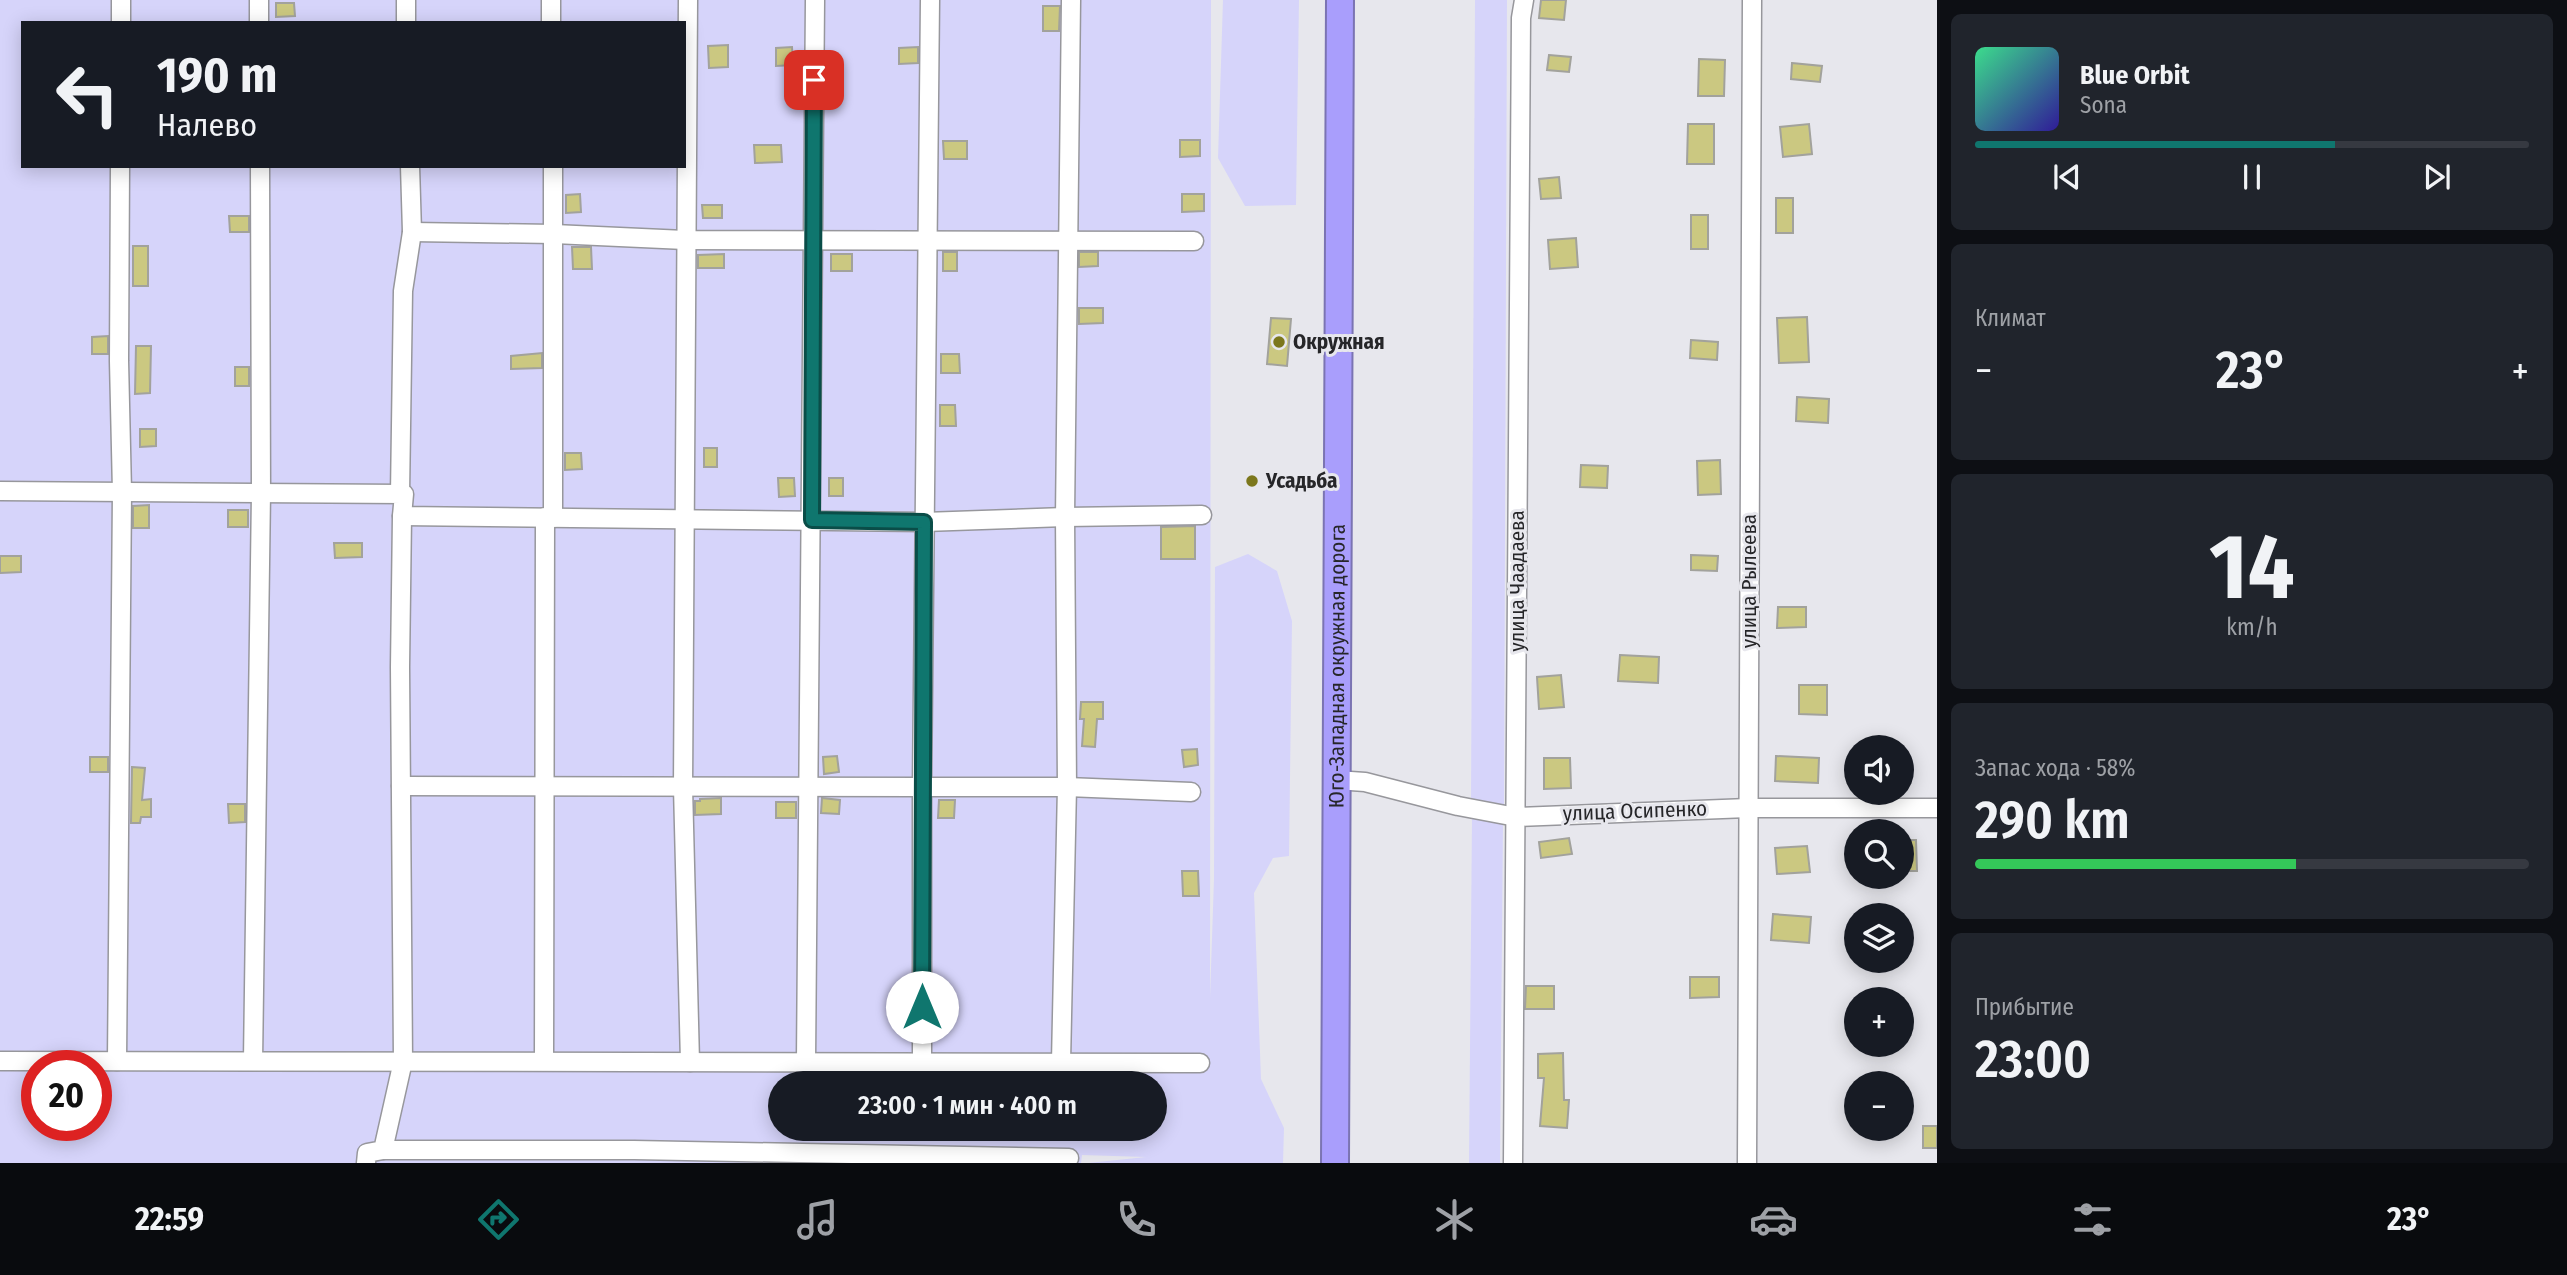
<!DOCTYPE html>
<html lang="ru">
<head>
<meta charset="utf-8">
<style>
	:root { --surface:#171b24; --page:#20242c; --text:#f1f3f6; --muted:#9ea1a6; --line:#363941; --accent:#0f766e }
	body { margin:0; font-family:"Fira Sans Condensed",sans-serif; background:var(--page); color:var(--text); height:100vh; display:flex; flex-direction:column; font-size:26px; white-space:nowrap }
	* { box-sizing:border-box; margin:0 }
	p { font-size:23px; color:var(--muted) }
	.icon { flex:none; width:38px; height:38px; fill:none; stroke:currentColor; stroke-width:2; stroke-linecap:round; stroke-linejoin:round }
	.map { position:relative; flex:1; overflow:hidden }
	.details { display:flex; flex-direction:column; gap:14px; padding:14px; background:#0d0f14; width:630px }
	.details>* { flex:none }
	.hud { position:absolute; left:21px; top:21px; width:665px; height:147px; border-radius:0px; box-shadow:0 4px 18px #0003; background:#171b24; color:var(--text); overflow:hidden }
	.buttons { position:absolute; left:1844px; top:735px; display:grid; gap:14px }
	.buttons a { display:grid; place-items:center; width:70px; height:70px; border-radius:50%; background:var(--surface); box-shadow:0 4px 18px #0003; font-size:35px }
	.speed { position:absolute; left:21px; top:1050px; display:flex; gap:14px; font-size:35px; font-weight:700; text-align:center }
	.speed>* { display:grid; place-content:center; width:91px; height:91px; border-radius:50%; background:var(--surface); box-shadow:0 4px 18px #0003; line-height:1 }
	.speed .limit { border:10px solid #d22; background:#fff; color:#111 }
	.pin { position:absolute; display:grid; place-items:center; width:60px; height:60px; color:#fff; margin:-30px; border-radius:14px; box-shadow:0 4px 10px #0006 }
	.me { position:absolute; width:77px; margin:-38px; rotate:0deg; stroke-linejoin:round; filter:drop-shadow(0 0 5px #0008) }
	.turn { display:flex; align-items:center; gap:24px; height:147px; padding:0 21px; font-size:32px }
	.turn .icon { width:91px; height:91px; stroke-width:2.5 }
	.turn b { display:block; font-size:49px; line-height:60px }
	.big { font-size:52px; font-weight:600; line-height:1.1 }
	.details .widget { flex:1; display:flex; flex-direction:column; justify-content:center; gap:10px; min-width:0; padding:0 24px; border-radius:10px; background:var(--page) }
	.details .dial { align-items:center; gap:0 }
	.dial b { font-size:91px; line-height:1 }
	.song { display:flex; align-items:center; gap:21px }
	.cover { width:84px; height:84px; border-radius:10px; background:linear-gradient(135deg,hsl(150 70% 55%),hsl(250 70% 35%)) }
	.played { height:7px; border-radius:4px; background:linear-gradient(90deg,var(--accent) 65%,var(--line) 65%) }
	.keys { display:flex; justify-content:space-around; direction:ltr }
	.heat { display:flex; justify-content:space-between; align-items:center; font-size:38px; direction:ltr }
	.charge { height:10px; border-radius:5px; background:linear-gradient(90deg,#34c759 58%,var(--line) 0) }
	.trip { position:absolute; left:768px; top:1071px; width:399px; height:70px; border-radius:35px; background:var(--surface); box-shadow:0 4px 18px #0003; font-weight:600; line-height:70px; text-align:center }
	.tab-bar { display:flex; height:112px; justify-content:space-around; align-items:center; background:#090b0e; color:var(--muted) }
	.tab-bar .icon { width:49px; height:49px }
	.tab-bar .on { color:var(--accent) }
	.tab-bar b { font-size:32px; color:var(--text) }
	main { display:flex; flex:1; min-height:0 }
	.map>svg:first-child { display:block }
	.green { fill:#d6d4fa; fill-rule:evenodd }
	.building { fill:#cbc881; stroke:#a2a29c; stroke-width:2 }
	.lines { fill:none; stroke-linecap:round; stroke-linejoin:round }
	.minor-casing { stroke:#97979c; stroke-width:21 }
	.highway-casing { stroke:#7b74b2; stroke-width:30 }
	.minor { stroke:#fff; stroke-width:18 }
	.highway { stroke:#a99efc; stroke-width:26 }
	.route-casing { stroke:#0a4d48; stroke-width:18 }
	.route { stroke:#0f766e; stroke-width:12 }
	.poi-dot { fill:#7c771c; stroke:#e7e7ed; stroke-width:2.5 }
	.labels { text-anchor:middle; stroke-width:6; stroke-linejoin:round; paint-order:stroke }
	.poi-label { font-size:21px; font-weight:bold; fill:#262629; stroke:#e7e7ed; text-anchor:start }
	.street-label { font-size:21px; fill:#262629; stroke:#e7e7ed }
</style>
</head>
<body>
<main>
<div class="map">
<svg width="1937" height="1163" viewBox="0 0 1937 1163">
	<rect width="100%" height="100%" fill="#e7e7ed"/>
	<g class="green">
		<path d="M0,0h1211l-1,998 4,-119 1,-312 33,-13 29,17 15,50 -3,235 -16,2 -19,35 7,186 23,49 -1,35h-195l58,-6 -64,-2 -1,8h-1081zM23,23h661v143h-661zM37,1066h59v59h-59zM780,1083h375v46h-375z"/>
		<path d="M1223,0h76l-3,205 -51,1 -27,-48z"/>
		<path d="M1475,0h32l-3,806 -33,-4z"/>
		<path d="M1472,817l31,5 -3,341h-31z"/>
	</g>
	<g class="building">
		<path d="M1541,0h25l-2,20 -25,-2z"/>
		<path d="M276,3h18l1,13 -19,1z"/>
		<path d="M1043,6h17l-1,25h-16z"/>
		<path d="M728,45v22l-19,1 -1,-22z"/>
		<path d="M792,47l1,18 -17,1v-18z"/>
		<path d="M918,47v16l-19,1v-16z"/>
		<path d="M1549,55l22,2 -2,15 -22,-2z"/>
		<path d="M1699,59l26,1 -1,36h-26z"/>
		<path d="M1792,63l30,3 -2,16 -29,-3z"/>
		<path d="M1688,124h26v40h-27z"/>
		<path d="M1809,124l3,30 -29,3 -3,-30z"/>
		<path d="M1180,140h20v16l-20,1z"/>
		<path d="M943,141h24v18h-23z"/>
		<path d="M754,145h27l1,17 -27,1z"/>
		<path d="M1559,177l2,21 -20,1 -2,-20z"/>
		<path d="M580,194l1,18 -15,1v-18z"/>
		<path d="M1182,194h22v17l-22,1z"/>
		<rect x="1776" y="198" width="17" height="35"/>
		<path d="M702,205h20v13h-19z"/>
		<rect x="1691" y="215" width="17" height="34"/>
		<path d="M229,216h20v16h-19z"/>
		<path d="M1576,238l2,29 -28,2 -2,-29z"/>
		<rect x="133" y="246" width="15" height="40"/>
		<path d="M572,247h19l1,22h-19z"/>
		<rect x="943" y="252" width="14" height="19"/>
		<path d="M1079,252h19v14l-19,1z"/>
		<path d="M724,254v14h-26v-13z"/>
		<rect x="831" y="254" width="21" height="17"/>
		<path d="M1079,308h24v15l-24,1z"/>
		<path d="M1807,317l2,45 -30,1 -2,-45z"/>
		<path d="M1271,318l20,1 -4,47 -20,-2z"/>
		<path d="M108,336v18h-16v-17z"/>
		<path d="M1691,340l27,2 -1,18 -27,-2z"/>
		<path d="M136,346h15l-1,47 -15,1z"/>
		<path d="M542,353v15l-31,1v-13z"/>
		<path d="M941,354h18l1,19h-19z"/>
		<rect x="235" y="367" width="14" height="19"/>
		<path d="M1797,397l32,2 -1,24 -32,-2z"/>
		<path d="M940,405h15l1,21h-16z"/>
		<path d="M140,429h16v17l-16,1z"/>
		<rect x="704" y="448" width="13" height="19"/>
		<path d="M565,453h16l1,16 -17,1z"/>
		<path d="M1720,460l1,34 -23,1 -1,-34z"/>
		<path d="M1581,465l27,1 -1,22 -27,-1z"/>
		<path d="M778,478h16l1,18 -16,1z"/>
		<rect x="829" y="478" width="14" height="18"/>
		<path d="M149,505v23h-16v-22z"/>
		<rect x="228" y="510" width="20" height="17"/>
		<path d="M1195,526v33h-34v-32z"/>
		<path d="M334,543h28v14l-27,1z"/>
		<path d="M1691,555l27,1 -1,15 -26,-1z"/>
		<path d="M0,556h21v16l-21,1z"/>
		<path d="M1778,607h28v20l-29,1z"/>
		<path d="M1620,655l39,2 -1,26 -40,-2z"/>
		<path d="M1561,675l3,32 -25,2 -2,-32z"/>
		<path d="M1799,685h28v30l-28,-1z"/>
		<path d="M1081,702h22v17h-6l-2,28 -13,-1 2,-27h-4z"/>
		<path d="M1197,749l1,16 -14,2 -2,-17z"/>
		<path d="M837,756l2,16 -15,2 -1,-17z"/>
		<path d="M1776,756l43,2 -1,25 -43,-2z"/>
		<rect x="90" y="757" width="18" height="15"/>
		<path d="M1544,758h26l1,30 -27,1z"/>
		<path d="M132,767l13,1 -3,32 9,-1v18h-10l-1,6h-9z"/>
		<path d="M721,798v16l-26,1v-14h5v-2z"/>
		<path d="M822,798l18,2 -1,14 -18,-1z"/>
		<path d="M939,800h16l-1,18h-16z"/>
		<rect x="776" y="802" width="20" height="16"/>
		<path d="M228,804h17v18l-16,1z"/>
		<path d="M1569,838l3,16 -31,4 -2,-16z"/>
		<path d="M1902,840h14l1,31h-15z"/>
		<path d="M1807,846l3,26 -33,2 -2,-26z"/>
		<path d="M1182,871h16l1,25h-16z"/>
		<path d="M1773,914l38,3 -2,26 -38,-3z"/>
		<path d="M1690,977h29v20l-29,1z"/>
		<path d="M1526,986h28v23h-29z"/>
		<path d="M1563,1053l1,47h5l-2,28 -27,-2 4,-48h-6v-24z"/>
		<rect x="1923" y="1126" width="14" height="22"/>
	</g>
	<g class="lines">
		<defs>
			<g id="minor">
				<path d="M259,0v23"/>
				<path d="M406,0v23"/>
				<path d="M551,0v23"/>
				<path d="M688,0l-5,787 7,275"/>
				<path d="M930,0l-8,787h145l124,5"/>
				<path d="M121,23v-23"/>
				<path d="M553,166v352"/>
				<path d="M412,232l142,2 131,6 509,1"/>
				<path d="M0,491l404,3 -2,22 522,6 141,-5 137,-2"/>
				<path d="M400,494l3,-203 9,-59 -2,-66"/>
				<path d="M1336,780l29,2 93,24 58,11 232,-9h189"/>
				<path d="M401,786l521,1v274"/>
				<path d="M0,1061l1200,2"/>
				<path d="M117,1061l5,-569 -3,-131 1,-195"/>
				<path d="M253,1061l8,-568 -1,-327"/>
				<path d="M544,1061l1,-544"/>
				<path d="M806,1061l9,-1061"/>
				<path d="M1061,1062l6,-275 -2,-270 6,-517"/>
				<path d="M383,1150h251l435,8"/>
				<path d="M366,1163l1,-10 16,-3 20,-89 -3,-394 2,-151"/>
				<path d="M1513,1163l8,-1145 3,-18"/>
				<path d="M1747,1163l5,-1163"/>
			</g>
			<g id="highway">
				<path id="s1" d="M1335,1163l5,-1163"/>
			</g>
		</defs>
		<use href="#minor" class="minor-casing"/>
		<use href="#highway" class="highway-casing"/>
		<use href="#minor" class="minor"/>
		<use href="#highway" class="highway"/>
	</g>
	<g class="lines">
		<defs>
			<path id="route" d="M814,80l-2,440 112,2 -2,485"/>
		</defs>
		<use href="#route" class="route-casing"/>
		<use href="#route" class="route"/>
	</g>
	<g class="poi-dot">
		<circle cx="1279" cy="342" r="7"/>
		<circle cx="1252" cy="481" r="7"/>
	</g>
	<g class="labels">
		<g class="poi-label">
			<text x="1293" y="349">Окружная</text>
			<text x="1266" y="488">Усадьба</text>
		</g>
		<g class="street-label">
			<text transform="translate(1517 581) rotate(-90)" y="7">улица Чаадаева</text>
			<text transform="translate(1749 581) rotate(-90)" y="7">улица Рылеева</text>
			<text dy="7" stroke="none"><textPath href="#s1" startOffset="497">Юго-Западная окружная дорога</textPath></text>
			<text transform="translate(1635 811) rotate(-2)" y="7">улица Осипенко</text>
		</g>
	</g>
</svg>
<div class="buttons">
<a><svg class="icon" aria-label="sound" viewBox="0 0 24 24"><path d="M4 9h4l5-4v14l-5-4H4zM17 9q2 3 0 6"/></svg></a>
<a><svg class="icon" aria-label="search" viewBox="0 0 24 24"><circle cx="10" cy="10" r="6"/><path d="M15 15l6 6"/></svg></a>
<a><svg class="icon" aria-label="layers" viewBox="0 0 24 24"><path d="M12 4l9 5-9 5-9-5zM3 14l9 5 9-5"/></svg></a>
<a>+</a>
<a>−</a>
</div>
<div class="speed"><div class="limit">20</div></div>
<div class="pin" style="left:814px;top:80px;background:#d93025"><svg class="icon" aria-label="arrive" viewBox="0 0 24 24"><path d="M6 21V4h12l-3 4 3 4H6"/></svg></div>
<svg class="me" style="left:922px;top:1007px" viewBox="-20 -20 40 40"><circle r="19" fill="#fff"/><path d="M0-13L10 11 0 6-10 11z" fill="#0f766e"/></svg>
<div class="trip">23:00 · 1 мин · 400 m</div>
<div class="hud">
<div class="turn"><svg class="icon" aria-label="left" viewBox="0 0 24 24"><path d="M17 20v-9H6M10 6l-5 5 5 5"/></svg><div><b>190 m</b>Налево</div></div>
</div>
</div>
<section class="details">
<div class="widget">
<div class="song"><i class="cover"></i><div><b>Blue Orbit</b><p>Sona</p></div></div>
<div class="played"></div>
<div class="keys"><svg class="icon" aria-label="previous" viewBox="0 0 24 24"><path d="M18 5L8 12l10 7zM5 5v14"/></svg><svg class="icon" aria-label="pause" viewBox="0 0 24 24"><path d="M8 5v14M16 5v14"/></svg><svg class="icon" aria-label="next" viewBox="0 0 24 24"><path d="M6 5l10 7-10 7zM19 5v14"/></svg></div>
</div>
<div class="widget"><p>Климат</p>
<div class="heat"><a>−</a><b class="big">23°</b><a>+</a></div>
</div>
<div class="widget dial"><b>14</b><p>km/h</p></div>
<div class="widget"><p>Запас хода · 58%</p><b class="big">290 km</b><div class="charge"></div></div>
<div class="widget"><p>Прибытие</p><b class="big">23:00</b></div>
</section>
</main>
<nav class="tab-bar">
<b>22:59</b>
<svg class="icon on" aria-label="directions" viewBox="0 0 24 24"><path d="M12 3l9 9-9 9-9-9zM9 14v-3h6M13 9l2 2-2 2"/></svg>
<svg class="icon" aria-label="music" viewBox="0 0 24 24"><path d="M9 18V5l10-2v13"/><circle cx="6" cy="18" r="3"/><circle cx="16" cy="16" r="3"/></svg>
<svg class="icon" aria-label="phone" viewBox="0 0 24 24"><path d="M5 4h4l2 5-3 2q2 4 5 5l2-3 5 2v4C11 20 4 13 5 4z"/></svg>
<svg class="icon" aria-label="climate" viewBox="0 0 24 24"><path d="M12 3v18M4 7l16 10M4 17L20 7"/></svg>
<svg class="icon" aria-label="car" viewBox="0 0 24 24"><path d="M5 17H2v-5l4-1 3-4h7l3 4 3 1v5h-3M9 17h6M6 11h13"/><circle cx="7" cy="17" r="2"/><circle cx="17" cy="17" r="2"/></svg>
<svg class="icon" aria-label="filters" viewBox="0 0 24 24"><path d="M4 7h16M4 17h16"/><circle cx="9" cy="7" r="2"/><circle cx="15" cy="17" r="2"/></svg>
<b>23°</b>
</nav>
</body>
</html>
